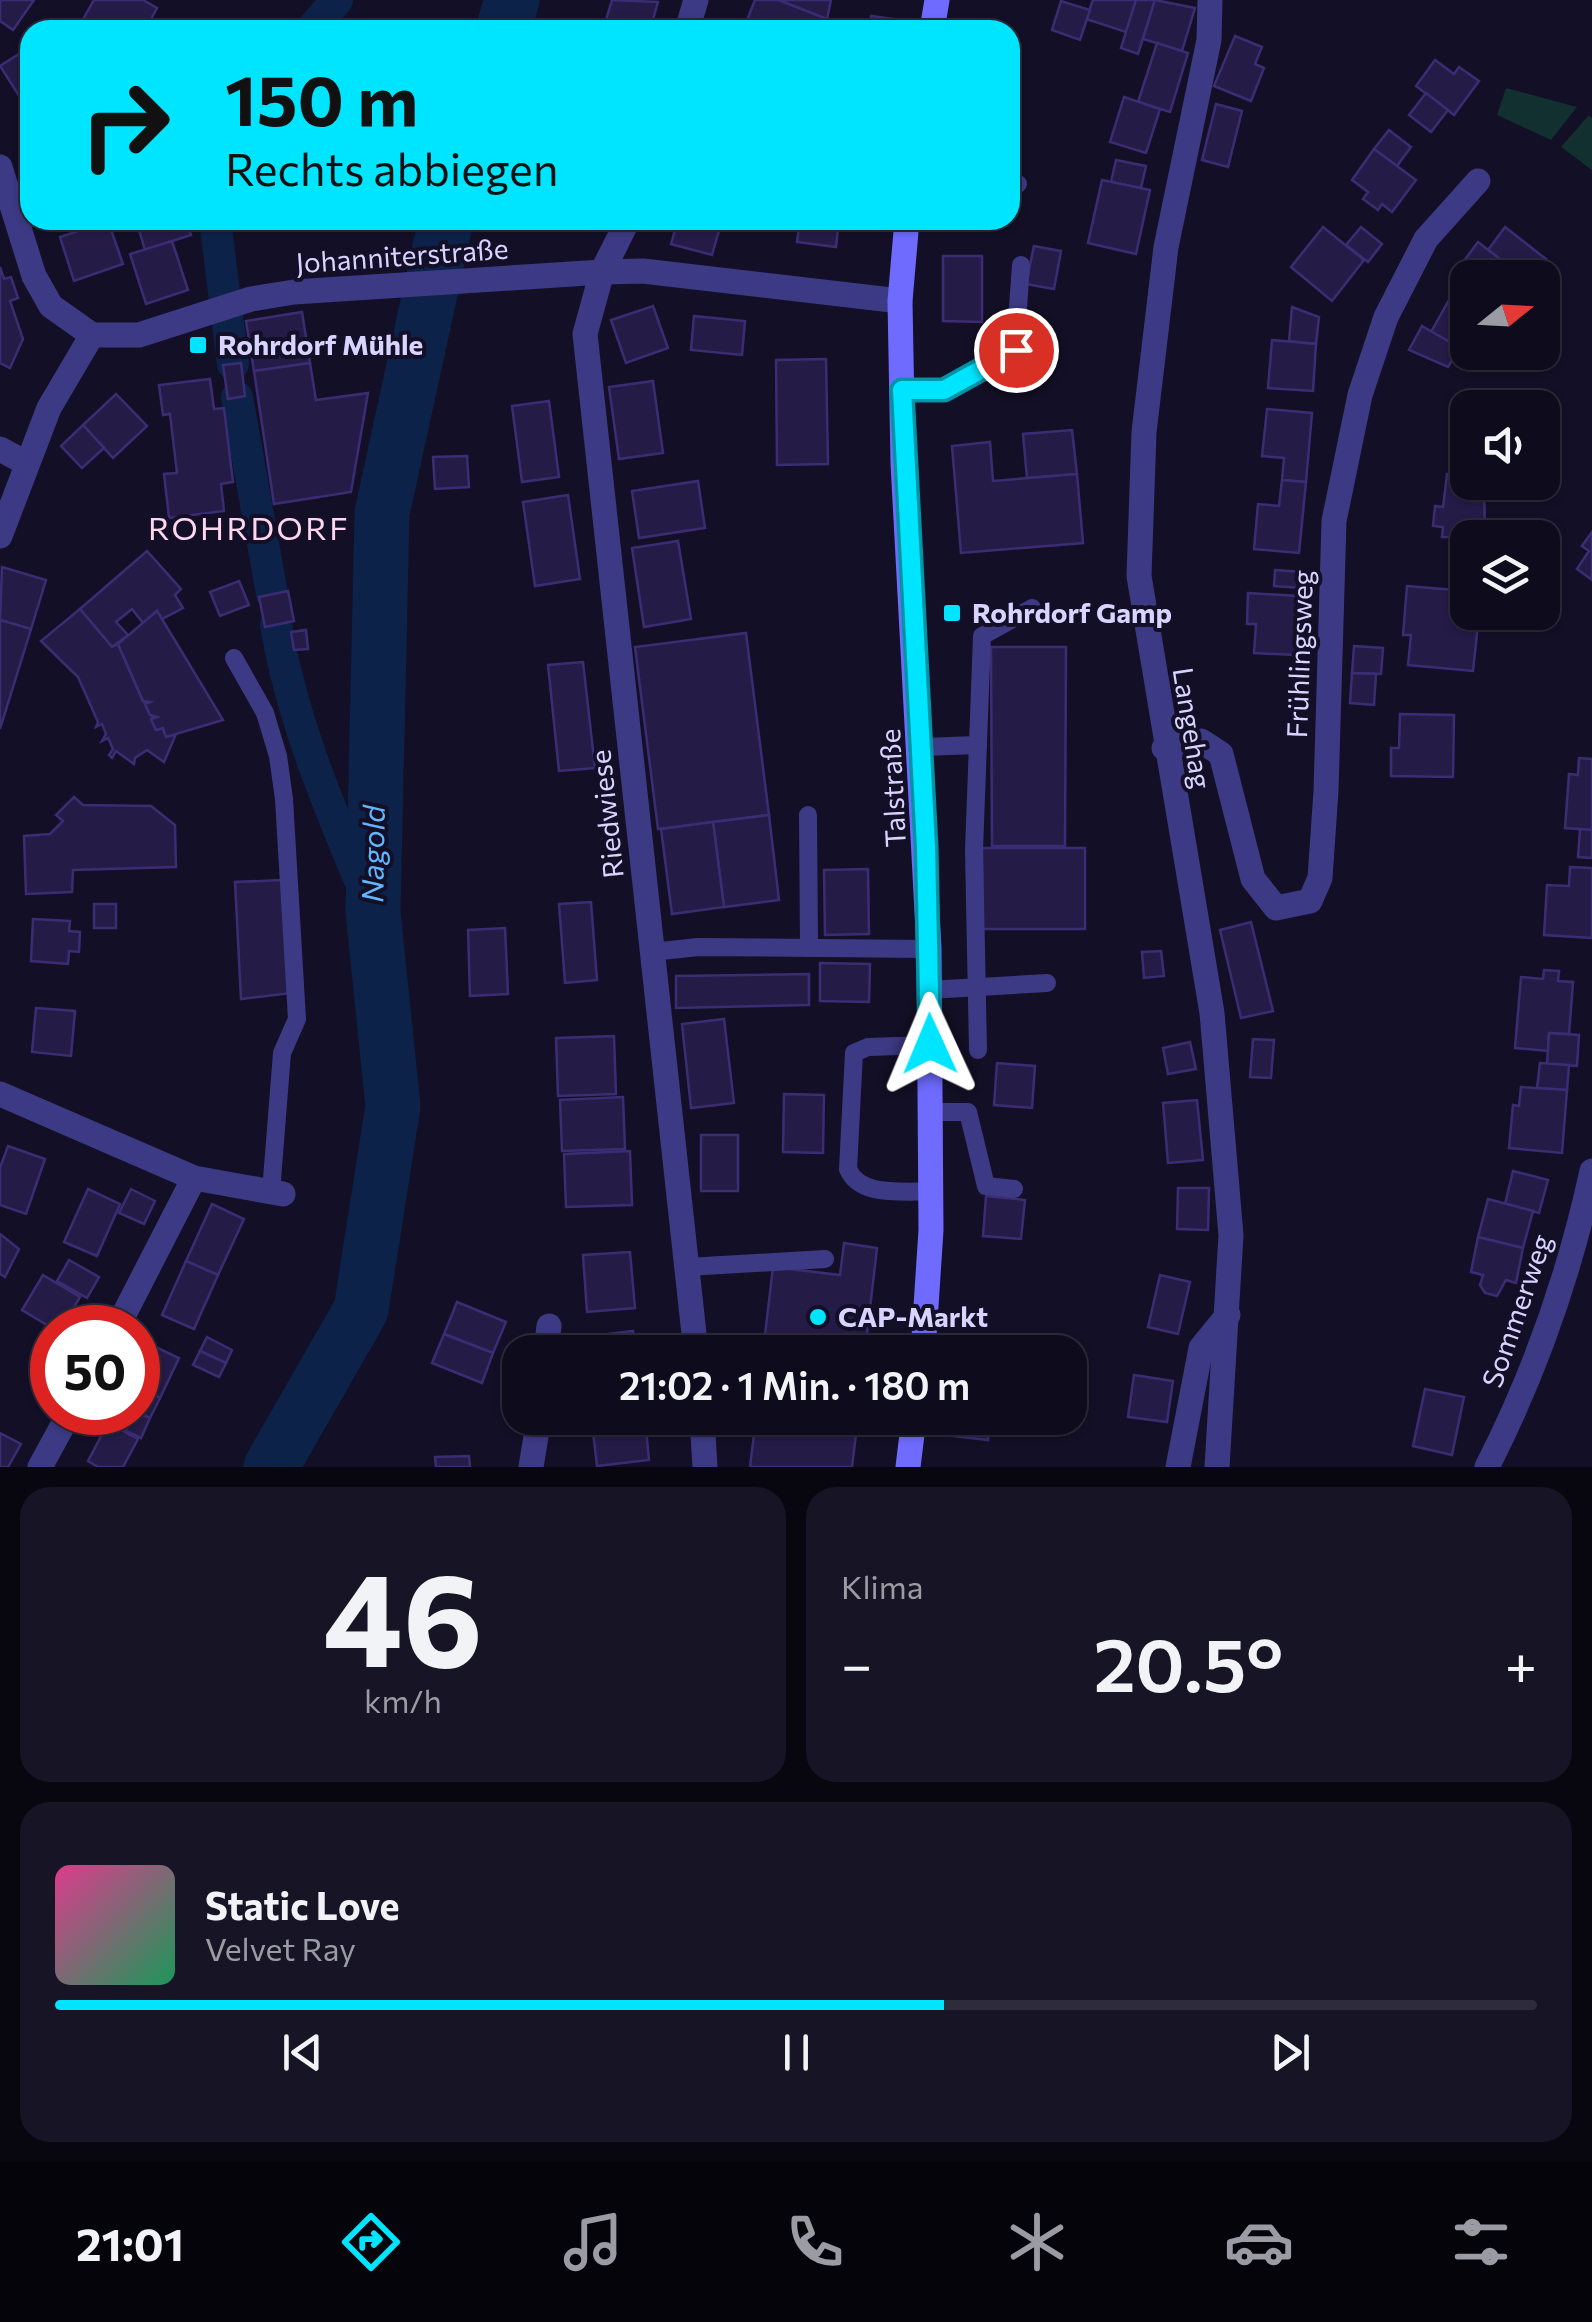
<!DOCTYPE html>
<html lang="de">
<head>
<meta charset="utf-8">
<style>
	:root { --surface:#0e0b1c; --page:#171425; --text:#f1f3f6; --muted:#9b9ba3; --line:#2e2b3b; --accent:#00e5ff }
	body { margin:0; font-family:Commissioner,sans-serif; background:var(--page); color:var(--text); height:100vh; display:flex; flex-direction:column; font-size:38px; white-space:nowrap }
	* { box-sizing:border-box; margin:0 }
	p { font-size:32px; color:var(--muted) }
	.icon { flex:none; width:55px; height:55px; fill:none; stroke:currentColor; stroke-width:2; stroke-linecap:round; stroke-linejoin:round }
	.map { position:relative; height:1467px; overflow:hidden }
	.side { display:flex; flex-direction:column; gap:20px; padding:20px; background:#08060f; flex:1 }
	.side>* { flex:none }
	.guide { position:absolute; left:20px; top:20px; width:1000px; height:210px; border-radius:30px; box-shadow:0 2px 8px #0004,0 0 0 2px var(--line); background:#00e5ff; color:#111; overflow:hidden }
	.needle { width:65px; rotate:72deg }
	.buttons { position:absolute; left:1450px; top:260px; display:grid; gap:20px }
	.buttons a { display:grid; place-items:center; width:110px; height:110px; border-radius:20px; background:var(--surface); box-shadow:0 2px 8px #0004,0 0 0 2px var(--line); font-size:50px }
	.speed { position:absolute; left:30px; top:1305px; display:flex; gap:20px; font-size:50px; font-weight:700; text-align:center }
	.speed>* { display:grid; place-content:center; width:130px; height:130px; border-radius:50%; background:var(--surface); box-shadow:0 2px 8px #0004,0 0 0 2px var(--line); line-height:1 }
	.speed .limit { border:15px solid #d22; background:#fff; color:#111 }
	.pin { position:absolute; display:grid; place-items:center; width:85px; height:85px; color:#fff; margin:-42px; border:5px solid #fff; border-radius:50%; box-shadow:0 2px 10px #0007 }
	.me { position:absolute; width:110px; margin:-55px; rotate:359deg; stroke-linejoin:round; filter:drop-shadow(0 0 8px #0008) }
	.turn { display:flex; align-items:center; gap:35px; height:210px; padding:0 40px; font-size:45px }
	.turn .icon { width:130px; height:130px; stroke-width:2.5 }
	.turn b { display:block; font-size:70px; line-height:85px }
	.big { font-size:75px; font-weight:600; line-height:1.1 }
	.side .card { flex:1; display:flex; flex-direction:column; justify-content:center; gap:15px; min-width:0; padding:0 35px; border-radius:30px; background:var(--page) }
	.side .dial { align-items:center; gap:0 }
	.dial b { font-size:130px; line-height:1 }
	.song { display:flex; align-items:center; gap:30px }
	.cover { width:120px; height:120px; border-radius:15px; background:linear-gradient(135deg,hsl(330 70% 55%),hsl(150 70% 35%)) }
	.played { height:10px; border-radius:5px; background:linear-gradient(90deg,var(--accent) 60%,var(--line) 60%) }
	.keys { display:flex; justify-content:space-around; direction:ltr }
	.heat { display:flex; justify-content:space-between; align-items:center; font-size:55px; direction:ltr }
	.side .tiles { flex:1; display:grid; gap:20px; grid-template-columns:1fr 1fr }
	.card:last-child { grid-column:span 2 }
	.trip { position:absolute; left:502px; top:1335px; width:585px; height:100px; border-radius:30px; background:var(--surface); box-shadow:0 2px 8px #0004,0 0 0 2px var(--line); font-weight:600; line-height:100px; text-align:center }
	.menu { display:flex; height:160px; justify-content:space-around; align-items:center; background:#06040b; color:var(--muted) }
	.menu .icon { width:70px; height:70px }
	.menu .selected { color:var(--accent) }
	.menu b { font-size:45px; color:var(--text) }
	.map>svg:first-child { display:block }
	.green { fill:#12302f }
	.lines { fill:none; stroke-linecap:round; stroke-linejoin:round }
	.canal { stroke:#0c2248; stroke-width:32 }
	.river { stroke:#0c2248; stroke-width:55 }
	.building { fill:#241b47; stroke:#3b2d73; stroke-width:2.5 }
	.service { stroke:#3d3a85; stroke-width:18 }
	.minor { stroke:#3d3a85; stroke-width:25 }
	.tertiary { stroke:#3d3a85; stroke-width:25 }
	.secondary { stroke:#6f6bff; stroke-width:25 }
	.route-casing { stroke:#0095a6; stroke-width:25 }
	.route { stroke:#00e5ff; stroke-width:18 }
	.poi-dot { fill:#00e5ff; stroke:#130f26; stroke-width:4 }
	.labels { text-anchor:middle; stroke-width:8; stroke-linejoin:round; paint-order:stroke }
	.street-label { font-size:28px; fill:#d9d4ff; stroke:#130f26 }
	.poi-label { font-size:28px; font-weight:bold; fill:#d9d4ff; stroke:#130f26; text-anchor:start }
	.water-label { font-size:30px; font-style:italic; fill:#62b6ff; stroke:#130f26 }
	.quarter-label { font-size:32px; letter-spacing:2.5px; fill:#ffd6f0; stroke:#130f26 }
</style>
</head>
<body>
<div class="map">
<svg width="1592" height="1467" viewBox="0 0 1592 1467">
	<rect width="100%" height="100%" fill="#130f26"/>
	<g class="green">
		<path d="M1506,88l71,19 -26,33 -54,-25z"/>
		<path d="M1589,115l3,3v52l-31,-23z"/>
	</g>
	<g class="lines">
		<g class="canal">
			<path d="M311,30l26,-30"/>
			<path d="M215,220l18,144"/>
			<path d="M237,397l35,197"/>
			<path d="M276,625c17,101 58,193 97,287"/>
		</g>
		<g class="river">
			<path d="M503,30l9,-30"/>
			<path d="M271,1467l90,-157 32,-204 -20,-194 9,-399 64,-293"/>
		</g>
	</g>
	<g class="building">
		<path d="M0,0h34l-21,30 -13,-9z"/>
		<path d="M94,0h49l14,8 -12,22h-47l-16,-9z"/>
		<path d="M612,0l46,2 -8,28h-47z"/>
		<path d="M755,0h24l48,19 -4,11h-80z"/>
		<path d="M779,0h52l-4,19z"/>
		<path d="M1093,0h43l-10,32 -40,-13z"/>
		<path d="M1136,0h19l-17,54 -17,-6z"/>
		<path d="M1155,0l40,8 -13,43 -39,-12z"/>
		<path d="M1061,1l29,9 -10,30 -28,-10z"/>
		<path d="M871,16l39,5 -1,9h-40z"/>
		<path d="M1235,36l27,11 -7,17 9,4 -13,33 -37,-15z"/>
		<path d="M1157,43l31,10 -18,59 -32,-10z"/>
		<path d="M30,47v50l-7,5 -23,-36z"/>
		<path d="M1435,60l19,14 5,-7 20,14 -25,34 -38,-29z"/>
		<path d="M1426,93l22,17 -17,22 -22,-17z"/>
		<path d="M1124,97l36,12 -14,44 -36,-11z"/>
		<path d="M1216,104l26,7 -14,56 -26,-7z"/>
		<path d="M1389,130l22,17 -14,19 -23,-17z"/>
		<path d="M1374,149l42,31 -24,32 -10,-8 -4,6 -15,-11 5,-7 -16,-12z"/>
		<path d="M1116,160l30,6 -5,22 -30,-6z"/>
		<path d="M1102,180l48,10 -14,64 -48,-11z"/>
		<path d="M136,220h50l5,15 -46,15z"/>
		<rect x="295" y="220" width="53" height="9"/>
		<path d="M678,220h44l-10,35 -41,-11z"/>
		<path d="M800,220h39l-3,27 -39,-5z"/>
		<path d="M108,221l15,43 -49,17 -14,-44z"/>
		<path d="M1323,227l41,33 -32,41 -41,-34z"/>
		<path d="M1361,227l21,17 -14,18 -22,-17z"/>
		<path d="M1505,227l41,32 -14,19 -43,-4 11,-15 -12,-9z"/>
		<path d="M172,241l16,49 -42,14 -16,-50z"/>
		<path d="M1478,242l22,17 -14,19 -23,-16z"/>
		<path d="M1034,246l27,5 -7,38 -28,-5z"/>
		<path d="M943,256h39v66l-39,-1z"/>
		<path d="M0,267l4,12 7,-2 7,21 -8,3 13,38 -13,29 -10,-5z"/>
		<path d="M1453,293l15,9v50l-37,-20z"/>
		<path d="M653,306l15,42 -42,15 -15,-43z"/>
		<path d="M1292,307l27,10 -3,27 -27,-3z"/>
		<path d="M302,312l8,51 -56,8 -8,-50z"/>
		<path d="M694,316l51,5 -3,34 -51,-5z"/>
		<path d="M1422,326l38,22 -12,19 -39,-17z"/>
		<path d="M1272,340l44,4 -3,47 -45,-3z"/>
		<path d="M826,359l2,105 -51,1 -1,-105z"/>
		<path d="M241,363l4,33 -17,3 -5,-34z"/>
		<path d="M310,363l6,37 52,-7 -17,99 -77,12 -20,-133z"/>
		<path d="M210,379l4,30 10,-1 9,74 -12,2 3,27 -55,7 -5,-44 13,-1 -7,-59 -7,1 -4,-30z"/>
		<path d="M653,381l10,72 -44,6 -10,-72z"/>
		<path d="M116,394l31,32 -34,32 -30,-33z"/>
		<path d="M549,401l10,76 -37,5 -10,-76z"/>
		<path d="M1267,409l45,4 -6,69 -24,-2 2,-22 -22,-2z"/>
		<path d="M83,425l21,23 -22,20 -21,-22z"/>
		<path d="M1072,430l5,44 -50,4 -4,-44z"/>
		<path d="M990,442l3,39 84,-7 6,69 -122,10 -9,-107z"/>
		<path d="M467,456l2,31 -34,2 -2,-32z"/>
		<path d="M1447,474l21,2v6h16l1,50 -8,-1v7l-35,-1 1,-10 -10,-1 2,-20 8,1z"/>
		<path d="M1282,480l24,2 -7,71 -45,-4 4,-45 21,2z"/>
		<path d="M698,481l7,47 -66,10 -7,-47z"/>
		<path d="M568,495l12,84 -45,7 -12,-84z"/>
		<path d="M1592,532v48l-15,-11 12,-18 -7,-5z"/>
		<path d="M678,541l13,78 -47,8 -12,-79z"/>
		<path d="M147,551l34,38 -6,6 8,13 -21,11 -5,-8 -14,12 -11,-14 -16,13 12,13 -16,12 -32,-38z"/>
		<path d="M2,567l44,13 -15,49 -31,-9z"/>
		<path d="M1275,570l28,2 -1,16 -28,-2z"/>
		<path d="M239,581l10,24 -29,11 -10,-24z"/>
		<path d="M1407,586l47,4 -1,10 15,1 3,23h7l-5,47 -65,-6 3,-30h-8z"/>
		<path d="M288,591l6,30 -29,6 -6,-30z"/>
		<path d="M1248,593l50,3 -3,59 -41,-2 2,-29h-9z"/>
		<path d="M80,609l32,38 6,-3 25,57 7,1 -5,2 5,11 7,2 -6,2 5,11 7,-2 3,9 10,-3 -12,28 -17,-12 -12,8 -1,6 -18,-13 -4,7 -3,-3 4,-6 -5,-11 -6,3 4,-7 -4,-10 -6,3 2,-5 -20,-45 -37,-36z"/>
		<path d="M157,611l5,8 61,101 -57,17 -3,-9 -7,2 -5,-11 6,-2 -7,-2 -5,-11 5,-2 -7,-1 -25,-57z"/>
		<path d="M0,620l31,9 -31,100z"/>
		<path d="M306,630l2,19 -14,1 -3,-18z"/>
		<path d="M746,633l23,182 -111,14 -23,-182z"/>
		<path d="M1354,646l29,2 -2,26 -29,-1z"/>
		<path d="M991,647h75l-1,199h-73z"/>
		<path d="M583,662l12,106 -36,3 -11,-106z"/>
		<path d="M1352,673l24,1 -2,31 -24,-2z"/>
		<path d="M1400,714l54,1 -1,62 -62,-1v-28h8z"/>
		<path d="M1579,758l13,1v71l-27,-2 4,-54 9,1z"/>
		<path d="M74,797l9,8 68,1 24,19 1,42 -103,3 -1,22 -46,2 -2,-58 26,-2 13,-13 -7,-6z"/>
		<path d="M769,815l10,85 -55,7 -11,-85z"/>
		<path d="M713,822l11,85 -52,7 -11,-85z"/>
		<path d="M1580,829l12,1v28l-14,-1z"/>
		<rect x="982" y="848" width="103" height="81"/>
		<path d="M1570,867l22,1v70l-48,-3 3,-50 22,1z"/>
		<path d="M868,869l1,65 -44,1 -1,-65z"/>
		<path d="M283,880l9,113 -51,6 -6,-117z"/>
		<path d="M591,902l6,78 -32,3 -6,-79z"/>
		<rect x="94" y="904" width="22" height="24"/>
		<path d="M33,919l37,2 -1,10 11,1 -1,20 -10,-1 -1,13 -37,-3z"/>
		<path d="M1251,922l22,89 -32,7 -21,-88z"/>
		<path d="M505,928l3,66 -38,2 -2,-66z"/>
		<path d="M1161,951l3,25 -20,2 -2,-26z"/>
		<path d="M820,963l50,1 -1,38 -49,-1z"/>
		<path d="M1544,970l15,1 -1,10 15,1 -4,52 -20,-1 -1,18 -33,-3 6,-71 22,2z"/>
		<path d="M809,974v31l-133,3v-32z"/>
		<path d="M36,1008l39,3 -4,45 -39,-4z"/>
		<path d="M724,1019l10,84 -43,5 -9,-84z"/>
		<path d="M1549,1033l30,2 -2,31 -30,-2z"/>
		<path d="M614,1036l2,58 -58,2 -2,-58z"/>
		<path d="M1253,1039l21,1 -3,38 -21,-1z"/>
		<path d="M1190,1042l6,27 -28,5 -5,-26z"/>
		<path d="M997,1063l38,3 -3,42 -38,-3z"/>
		<path d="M1540,1063l29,2 -2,25 -30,-2z"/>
		<path d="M1521,1087l46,3 -5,63 -53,-5 4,-43 6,1z"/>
		<path d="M784,1094l40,1 -1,58 -40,-1z"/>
		<path d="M623,1097l2,52 -63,2 -2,-51z"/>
		<path d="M1197,1100l6,60 -35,3 -5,-60z"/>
		<rect x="701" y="1135" width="37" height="56"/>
		<path d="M8,1146l37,13 -19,55 -26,-9v-37z"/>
		<path d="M630,1151l2,54 -66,2 -2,-53z"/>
		<path d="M1513,1171l35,9 -9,33 -34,-9z"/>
		<path d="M1178,1188h31l-1,42 -31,-1z"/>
		<path d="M88,1189l32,15 -23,52 -33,-14z"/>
		<path d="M131,1189l24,12 -11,23 -25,-11z"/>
		<path d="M986,1196l39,4 -4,39 -38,-3z"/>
		<path d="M1488,1199l45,12 -10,37 -45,-11z"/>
		<path d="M212,1204l32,15 -26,56 -32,-14z"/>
		<path d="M0,1234l19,15 -14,28 -5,-3z"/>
		<path d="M1478,1237l45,11 -7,35 -10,-3 -9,16 -12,-3 -5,-8 3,-10 -12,-3z"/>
		<path d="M844,1243l33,5 -12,104h-102l10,-85 67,8z"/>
		<path d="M630,1252l5,56 -48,4 -4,-57z"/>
		<path d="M69,1260l30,17 -12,21 -30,-17z"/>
		<path d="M186,1261l32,14 -24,54 -32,-14z"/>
		<path d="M43,1275l37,22 -18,31h-10l-30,-18z"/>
		<path d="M1160,1275l30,7 -12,52 -30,-7z"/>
		<path d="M457,1302l49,20 -13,31 -49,-19z"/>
		<path d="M633,1331l3,21h-43l-2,-16z"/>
		<path d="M444,1334l49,19 -11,30 -50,-20z"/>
		<path d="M207,1337l25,13 -6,13 -26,-12z"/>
		<path d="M147,1343l32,15 -19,40 -22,-11v-24z"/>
		<path d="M200,1351l26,12 -7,14 -26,-12z"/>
		<path d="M1134,1375l39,6 -6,41 -39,-5z"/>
		<path d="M1425,1389l39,8 -12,58 -39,-9z"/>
		<path d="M146,1391l14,7 -10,20 -12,-6z"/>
		<path d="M135,1412l15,6 -9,20 -15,-7z"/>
		<path d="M645,1418l4,42 -52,6 -5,-43z"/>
		<path d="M756,1418h102l-6,49h-102z"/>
		<path d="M953,1418h37l-2,22 -36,-4z"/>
		<path d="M108,1423l30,16 -15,28h-25l-10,-6z"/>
		<path d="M0,1433l21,11 -13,23h-8z"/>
		<path d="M469,1456l1,11h-34l-1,-10z"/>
	</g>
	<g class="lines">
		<g class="service">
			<path d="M1010,183l8,1"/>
			<path d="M901,390h43l71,-40 6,-85"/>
			<path d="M234,658l31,55 13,43 6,43 13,220 -15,34 -11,139"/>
			<path d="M922,747l56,-2"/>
			<path d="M808,815l1,133"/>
			<path d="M652,952l46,-5 231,2"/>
			<path d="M929,990l118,-7"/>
			<path d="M930,1045l-62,2 -14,6 -6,116c12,29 56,21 83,23"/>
			<path d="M978,1050l-4,-200 8,-214 50,-28"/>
			<path d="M930,1112h38l18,74 28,3"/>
			<path d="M687,1267l138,-8"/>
		</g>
		<g class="minor">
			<path d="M1210,0l-1,40 -43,207 -22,185 -5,144 73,437 19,222 -14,232"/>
			<path d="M687,30l9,-30"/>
			<path d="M628,220l-26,52 -17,62 111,1018"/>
			<path d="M0,449l26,14"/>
			<path d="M0,536l49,-128 43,-73"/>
			<path d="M1164,748l37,-7 20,13 32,125 23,29 34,-7 10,-23 6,-87 8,-270 26,-126 26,-78 40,-78 52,-58"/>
			<path d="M0,1094l194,84 89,16"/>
			<path d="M117,1328l77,-150"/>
			<path d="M546,1352l3,-26"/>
			<path d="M702,1418l3,49"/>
			<path d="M40,1467l30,-55"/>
			<path d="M531,1467l8,-49"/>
			<path d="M1178,1467l23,-119 27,-33"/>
			<path d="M1487,1467c47,-92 83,-195 105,-296"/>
		</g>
		<path class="tertiary" d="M0,167l34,109 17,30 41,29h47l112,-36 43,-7 308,-20 41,-1 257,30"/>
		<g class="secondary">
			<path d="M932,30l5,-30"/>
			<path d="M907,220l-7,81 3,162 26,486 2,281 -8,122"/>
			<path d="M908,1467l6,-49"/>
		</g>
	</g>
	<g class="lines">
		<defs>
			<path id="route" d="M930,1044l-4,-197 -24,-457h42l72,-40"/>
		</defs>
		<use href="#route" class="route-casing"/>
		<use href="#route" class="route"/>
	</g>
	<g class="poi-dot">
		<rect x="188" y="335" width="20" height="20" rx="5"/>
		<rect x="942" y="603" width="20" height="20" rx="5"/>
		<circle cx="818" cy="1317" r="10"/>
	</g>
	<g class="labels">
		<g class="street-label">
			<text transform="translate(402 256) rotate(-4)" y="10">Johanniterstraße</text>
			<text transform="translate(1300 654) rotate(-88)" y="10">Frühlingsweg</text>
			<text transform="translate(1192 728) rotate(81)" y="10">Langehag</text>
			<text transform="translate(893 788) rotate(-93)" y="10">Talstraße</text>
			<text transform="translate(607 814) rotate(-96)" y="10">Riedwiese</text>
			<text transform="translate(1517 1311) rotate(-71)" y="10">Sommerweg</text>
		</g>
		<g class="poi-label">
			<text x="218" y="355">Rohrdorf Mühle</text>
			<text x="972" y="623">Rohrdorf Gamp</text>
			<text x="838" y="1327">CAP-Markt</text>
		</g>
		<g class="water-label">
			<text transform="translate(374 854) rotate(-89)" y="10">Nagold</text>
		</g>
		<g class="quarter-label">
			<text x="249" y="540">ROHRDORF</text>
		</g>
	</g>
</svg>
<div class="buttons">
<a><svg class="needle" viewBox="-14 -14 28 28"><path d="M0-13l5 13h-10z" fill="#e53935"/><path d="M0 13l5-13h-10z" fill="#9b9ba3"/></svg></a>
<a><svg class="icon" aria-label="sound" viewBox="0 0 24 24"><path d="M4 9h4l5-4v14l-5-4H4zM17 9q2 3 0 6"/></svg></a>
<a><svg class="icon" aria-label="layers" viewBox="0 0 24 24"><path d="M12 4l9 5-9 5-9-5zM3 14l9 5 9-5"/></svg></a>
</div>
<div class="speed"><div class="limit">50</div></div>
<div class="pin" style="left:1016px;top:350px;background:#d93025"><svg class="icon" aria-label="arrive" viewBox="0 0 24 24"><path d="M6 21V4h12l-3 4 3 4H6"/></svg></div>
<svg class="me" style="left:930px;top:1044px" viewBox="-20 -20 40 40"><path d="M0-17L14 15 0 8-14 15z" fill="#00e5ff" stroke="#fff" stroke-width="4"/></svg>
<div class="trip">21:02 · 1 Min. · 180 m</div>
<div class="guide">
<div class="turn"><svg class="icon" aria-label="right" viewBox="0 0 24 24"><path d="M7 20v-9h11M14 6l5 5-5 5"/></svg><div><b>150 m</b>Rechts abbiegen</div></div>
</div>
</div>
<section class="side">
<div class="tiles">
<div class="card dial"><b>46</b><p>km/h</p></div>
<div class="card"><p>Klima</p>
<div class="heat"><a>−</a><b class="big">20.5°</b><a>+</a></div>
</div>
<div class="card">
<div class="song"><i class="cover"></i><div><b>Static Love</b><p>Velvet Ray</p></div></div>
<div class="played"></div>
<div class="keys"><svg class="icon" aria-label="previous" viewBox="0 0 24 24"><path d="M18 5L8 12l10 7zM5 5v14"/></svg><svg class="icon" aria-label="pause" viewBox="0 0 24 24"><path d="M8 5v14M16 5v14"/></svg><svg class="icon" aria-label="next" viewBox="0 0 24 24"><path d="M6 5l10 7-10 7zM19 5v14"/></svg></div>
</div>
</div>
</section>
<nav class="menu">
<b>21:01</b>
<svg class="icon selected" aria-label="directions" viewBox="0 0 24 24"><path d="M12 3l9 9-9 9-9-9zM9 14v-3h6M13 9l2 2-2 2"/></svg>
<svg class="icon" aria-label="music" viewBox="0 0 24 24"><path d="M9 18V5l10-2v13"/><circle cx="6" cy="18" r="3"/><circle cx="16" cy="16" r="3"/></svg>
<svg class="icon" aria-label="phone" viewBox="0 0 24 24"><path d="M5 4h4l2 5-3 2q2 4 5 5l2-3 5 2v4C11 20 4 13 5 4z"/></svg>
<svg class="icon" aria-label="climate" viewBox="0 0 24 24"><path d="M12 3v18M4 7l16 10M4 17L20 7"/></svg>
<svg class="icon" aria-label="car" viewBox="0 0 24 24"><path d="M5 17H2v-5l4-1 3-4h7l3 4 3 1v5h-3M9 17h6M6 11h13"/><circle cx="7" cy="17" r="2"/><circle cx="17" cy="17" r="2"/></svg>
<svg class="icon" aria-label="filters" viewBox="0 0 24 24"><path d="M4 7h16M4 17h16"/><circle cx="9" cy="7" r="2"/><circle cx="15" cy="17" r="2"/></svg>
</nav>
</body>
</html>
